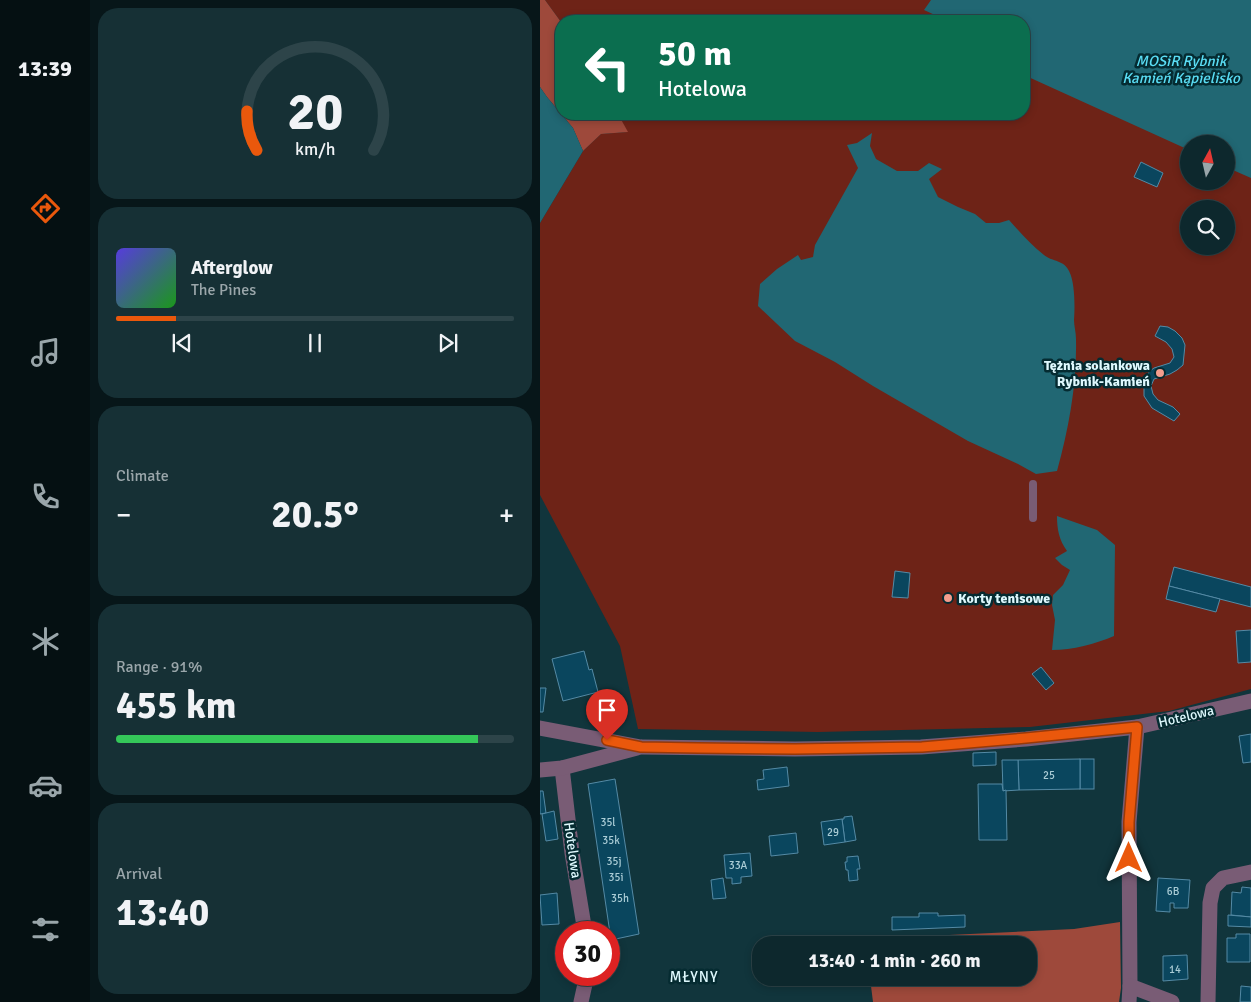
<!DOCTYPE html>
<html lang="en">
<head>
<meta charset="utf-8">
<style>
	:root { --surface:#0d282d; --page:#163035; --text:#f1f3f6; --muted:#9aa6aa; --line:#2d4449; --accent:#ea580c }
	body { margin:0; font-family:Signika,sans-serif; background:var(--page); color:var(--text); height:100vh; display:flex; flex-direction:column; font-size:19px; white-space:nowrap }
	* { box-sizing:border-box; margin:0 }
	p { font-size:16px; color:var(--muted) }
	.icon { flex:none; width:28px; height:28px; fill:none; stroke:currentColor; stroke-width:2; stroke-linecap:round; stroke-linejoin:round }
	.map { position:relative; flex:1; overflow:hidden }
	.details { display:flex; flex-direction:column; gap:8px; padding:8px; background:#071619; width:450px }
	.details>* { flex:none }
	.guide { position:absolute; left:15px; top:15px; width:475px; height:105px; border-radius:20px; box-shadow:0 2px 8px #0003,0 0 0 1px var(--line); background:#0b6e4f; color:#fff; overflow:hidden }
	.needle { width:32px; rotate:8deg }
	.buttons { position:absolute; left:640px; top:135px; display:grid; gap:10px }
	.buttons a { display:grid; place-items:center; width:55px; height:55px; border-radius:50%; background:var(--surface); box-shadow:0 2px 8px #0003,0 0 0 1px var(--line); font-size:25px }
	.speed { position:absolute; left:15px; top:921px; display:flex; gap:10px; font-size:25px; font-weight:700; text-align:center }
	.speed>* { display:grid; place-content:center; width:65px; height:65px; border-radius:50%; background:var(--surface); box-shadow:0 2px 8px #0003,0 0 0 1px var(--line); line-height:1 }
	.speed .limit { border:8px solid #d22; background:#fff; color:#111 }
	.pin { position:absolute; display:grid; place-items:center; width:42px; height:42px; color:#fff; margin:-51px -21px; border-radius:50% 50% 50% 0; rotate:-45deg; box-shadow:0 0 5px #0007 }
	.pin .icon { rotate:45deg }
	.me { position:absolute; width:55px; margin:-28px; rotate:0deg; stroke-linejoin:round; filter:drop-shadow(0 0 4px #0008) }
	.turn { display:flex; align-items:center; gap:18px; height:105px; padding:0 20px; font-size:22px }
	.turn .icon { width:65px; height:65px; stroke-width:2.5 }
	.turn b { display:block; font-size:35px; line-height:42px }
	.big { font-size:38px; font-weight:800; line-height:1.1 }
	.details .card { flex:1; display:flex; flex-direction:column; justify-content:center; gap:8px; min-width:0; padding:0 18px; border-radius:20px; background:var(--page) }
	.details .dial { align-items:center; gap:0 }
	.dial svg { height:130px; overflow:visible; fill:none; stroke:var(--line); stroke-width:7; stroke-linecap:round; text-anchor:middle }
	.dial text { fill:var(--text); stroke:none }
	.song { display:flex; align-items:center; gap:15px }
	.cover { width:60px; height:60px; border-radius:8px; background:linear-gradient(135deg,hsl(250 70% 55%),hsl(120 70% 35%)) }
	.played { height:5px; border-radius:2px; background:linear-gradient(90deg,var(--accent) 15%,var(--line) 15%) }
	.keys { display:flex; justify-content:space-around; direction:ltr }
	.heat { display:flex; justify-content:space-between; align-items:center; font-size:28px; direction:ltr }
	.charge { height:8px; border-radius:4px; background:linear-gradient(90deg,#34c759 91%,var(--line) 0) }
	.trip { position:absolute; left:212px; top:936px; width:285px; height:50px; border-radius:20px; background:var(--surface); box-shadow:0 2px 8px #0003,0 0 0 1px var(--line); font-weight:800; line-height:50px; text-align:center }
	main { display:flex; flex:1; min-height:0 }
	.dock { display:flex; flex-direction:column; width:90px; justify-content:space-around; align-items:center; background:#051012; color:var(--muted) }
	.dock .icon { width:35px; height:35px }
	.dock .selected { color:var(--accent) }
	.dock b { font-size:22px; color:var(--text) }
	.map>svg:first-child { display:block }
	.green { fill:#6e2317; fill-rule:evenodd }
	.forest { fill:#9e493b }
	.water { fill:#216773 }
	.building { fill:#0a465e; stroke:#548aa5 }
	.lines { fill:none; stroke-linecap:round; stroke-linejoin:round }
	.lane { stroke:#795c75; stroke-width:8 }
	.street { stroke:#795c75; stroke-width:15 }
	.route-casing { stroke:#983908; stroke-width:12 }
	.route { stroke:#ea580c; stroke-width:9 }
	.poi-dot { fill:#f49d8d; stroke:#052b31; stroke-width:2 }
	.labels { text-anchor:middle; stroke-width:5; stroke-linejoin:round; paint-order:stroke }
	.number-label { font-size:11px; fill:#aaccd6 }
	.poi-label { font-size:14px; font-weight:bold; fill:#dff9fe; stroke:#052b31; text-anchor:end }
	.street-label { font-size:14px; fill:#dff9fe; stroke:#052b31 }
	.water-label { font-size:15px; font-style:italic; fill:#5addf4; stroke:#052b31 }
	.neighbourhood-label { font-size:15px; letter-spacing:1px; fill:#dff9fe; stroke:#052b31 }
</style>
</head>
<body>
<main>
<nav class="dock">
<b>13:39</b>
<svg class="icon selected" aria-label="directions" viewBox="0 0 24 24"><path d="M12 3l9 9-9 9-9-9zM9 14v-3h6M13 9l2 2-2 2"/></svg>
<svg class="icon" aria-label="music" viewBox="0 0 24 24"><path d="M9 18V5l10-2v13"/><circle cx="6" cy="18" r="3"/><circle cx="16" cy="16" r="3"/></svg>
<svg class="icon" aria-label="phone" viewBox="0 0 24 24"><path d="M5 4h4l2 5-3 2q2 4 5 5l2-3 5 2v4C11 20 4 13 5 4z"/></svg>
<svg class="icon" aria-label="climate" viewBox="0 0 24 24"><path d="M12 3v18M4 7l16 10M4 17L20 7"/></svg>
<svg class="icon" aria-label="car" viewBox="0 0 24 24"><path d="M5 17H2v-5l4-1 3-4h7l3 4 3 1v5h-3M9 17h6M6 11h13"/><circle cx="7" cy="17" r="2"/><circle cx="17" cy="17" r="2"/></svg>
<svg class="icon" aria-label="filters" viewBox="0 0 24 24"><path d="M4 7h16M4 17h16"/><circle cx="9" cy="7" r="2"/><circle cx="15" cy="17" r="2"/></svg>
</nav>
<section class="details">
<div class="card dial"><svg viewBox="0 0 100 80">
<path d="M14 69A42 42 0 1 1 86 69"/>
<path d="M14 69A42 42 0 0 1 8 45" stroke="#ea580c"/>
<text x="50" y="56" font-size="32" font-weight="700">20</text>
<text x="50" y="72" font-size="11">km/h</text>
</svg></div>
<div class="card">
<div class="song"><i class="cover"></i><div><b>Afterglow</b><p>The Pines</p></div></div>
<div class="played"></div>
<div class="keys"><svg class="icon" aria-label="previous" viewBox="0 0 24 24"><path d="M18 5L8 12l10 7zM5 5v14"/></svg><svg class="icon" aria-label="pause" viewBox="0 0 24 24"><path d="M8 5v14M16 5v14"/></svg><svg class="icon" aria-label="next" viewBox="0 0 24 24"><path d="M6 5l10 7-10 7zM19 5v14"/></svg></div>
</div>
<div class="card"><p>Climate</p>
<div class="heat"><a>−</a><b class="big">20.5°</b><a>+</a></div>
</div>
<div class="card"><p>Range · 91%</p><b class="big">455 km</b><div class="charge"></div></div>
<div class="card"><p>Arrival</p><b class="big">13:40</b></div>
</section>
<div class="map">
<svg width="711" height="1002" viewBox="0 0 711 1002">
	<rect width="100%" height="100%" fill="#11353c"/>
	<path class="green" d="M5,0h706v689l-82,22 -139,16 -212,5 -180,-3 -18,-83 -80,-151v-272l43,-72 18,-17 26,-2 -9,-18h406v-93l-463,1zM649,144h37v37h-37zM649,209h37v37h-37z"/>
	<g class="forest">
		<path d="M0,0h5l16,22v92h57l10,18 -27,2 -18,17 -10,-23 -26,-31 -7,-10z"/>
		<path d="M580,922l1,66 -2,14h-246l-3,-24h159v-33h-164l-1,-6 210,-10z"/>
	</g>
	<g class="water">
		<path d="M391,0h320v178l-25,-11v-23h-37v6l-165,-75v-54h-76l-24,-11z"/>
		<path d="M0,87l7,10 26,31 10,23 -43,72z"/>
		<path d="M332,133l-2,13 6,13 21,12h21l11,-8 13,6 -13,10 9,18 20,10 17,7 11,9h13l10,-3c11,12 22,25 35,35 9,7 20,5 25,16 6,11 6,36 5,49 0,6 2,12 2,19 1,45 -7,89 -19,132l-21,3 -18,-10 -50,-23 -95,-55 -38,-24 -40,-21 -37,-35 2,-22 17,-15 21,-14 3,5 12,-3 2,-12 43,-77 -11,-23 10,-2z"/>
		<path d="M517,516l40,14 18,15 -1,91c-19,8 -41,14 -62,14l3,-30 -3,-15 1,-10 10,-10 7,-15 -8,-5 -7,-7 12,-7c-8,-11 -10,-22 -10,-35z"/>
	</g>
	<g class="building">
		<path d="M601,162l22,11 -6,14 -23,-10z"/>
		<path d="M620,326l8,1 7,4 7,7 3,7 -2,20 -6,5 -7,4 -16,5 -3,7 2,8 5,6 15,7 7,7 -6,7 -22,-13 -8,-12v-17l6,-8 4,-3 16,-5 4,-6 -2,-8 -6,-7 -11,-6z"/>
		<path d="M634,567l77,20v20l-82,-21z"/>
		<path d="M355,571l15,2 -2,25 -16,-1z"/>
		<path d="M629,586l51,13 -4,13 -50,-13z"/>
		<path d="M711,630v32l-13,1 -2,-32z"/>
		<path d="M44,651l5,19 3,-1 6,23 -35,9 -11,-42z"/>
		<path d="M501,667l13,16 -8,7 -14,-16z"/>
		<path d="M0,688h6l-3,24h-3z"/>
		<path d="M711,734v28l-8,1 -4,-27z"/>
		<path d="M456,752v13l-23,1v-13z"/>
		<rect x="540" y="759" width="14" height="30"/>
		<path d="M540,759v30l-61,1 -1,-30z"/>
		<path d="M462,760h16l1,30 -16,1z"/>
		<path d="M247,767l2,19 -31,4 -1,-10 7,-1 -1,-9z"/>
		<path d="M75,779l24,155 -28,6 -23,-156z"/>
		<path d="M438,784h24l1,7 3,-1 1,50h-28z"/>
		<path d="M0,791h3l3,22 -6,1z"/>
		<path d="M14,811l4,28 -12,2 -4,-27z"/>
		<path d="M312,816l4,24 -11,2 -3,-23h2v-2z"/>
		<path d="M302,819l3,23 -21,3 -3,-23z"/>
		<path d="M256,833l2,20 -27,3 -2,-20z"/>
		<path d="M210,853l2,23 -11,1v6l-9,1v-6h-6l-2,-23z"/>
		<path d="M318,856l2,13h-3l1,11 -9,1 -1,-11h-2l-1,-8h2v-5z"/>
		<path d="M183,878l3,20 -13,1 -2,-19z"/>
		<path d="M618,878l32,2 -2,28h-14v-5h-4v9l-14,-1z"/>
		<path d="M702,887l9,1v29l-20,-2 1,-23 9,1z"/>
		<path d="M17,893l2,31 -17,1 -2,-30z"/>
		<path d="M379,913h19v3l27,-1v12l-73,3v-13h27z"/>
		<path d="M688,915l23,2v10l-23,-1z"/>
		<path d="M696,934h14v28h-23v-24h9z"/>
		<path d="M647,955l1,24 -25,2v-25z"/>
		<path d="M701,986l10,1v15h-11z"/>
	</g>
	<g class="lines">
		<path class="lane" d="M493,518v-34"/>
		<g class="street">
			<path d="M0,728l101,19 154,2 126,-2 105,-8 111,-12 114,-26"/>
			<path d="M22,768l10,85 13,79"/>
			<path d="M0,770l22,-2 75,-20"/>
			<path d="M590,986l-1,-164 8,-95"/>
			<path d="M41,1002l6,-27"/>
			<path d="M589,1002l1,-16 42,16"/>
			<path d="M668,1002l2,-99 3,-15 10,-10 28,-6"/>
		</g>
	</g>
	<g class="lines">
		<defs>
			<path id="route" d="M67,740l34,7 57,1 97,1 127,-2 104,-9 111,-11 -8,95v36"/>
		</defs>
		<use href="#route" class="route-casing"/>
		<use href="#route" class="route"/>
	</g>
	<g class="poi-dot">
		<circle cx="620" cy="373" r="5"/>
		<circle cx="408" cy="598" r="5"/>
	</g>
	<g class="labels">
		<g class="number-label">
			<text x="509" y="779">25</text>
			<text x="68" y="826">35l</text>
			<text x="293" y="836">29</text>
			<text x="71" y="844">35k</text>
			<text x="74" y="865">35j</text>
			<text x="198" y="869">33A</text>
			<text x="76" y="881">35i</text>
			<text x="633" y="895">6B</text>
			<text x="80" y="902">35h</text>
			<text x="635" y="973">14</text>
		</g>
		<g class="poi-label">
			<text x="610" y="370">Tężnia solankowa<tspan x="610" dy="16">Rybnik-Kamień</tspan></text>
			<text x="418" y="603" text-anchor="start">Korty tenisowe</text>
		</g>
		<g class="street-label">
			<text transform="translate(646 716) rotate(-13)" y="5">Hotelowa</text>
			<text transform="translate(33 850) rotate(82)" y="5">Hotelowa</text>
		</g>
		<g class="water-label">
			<text x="641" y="66">MOSiR Rybnik<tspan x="641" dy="17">Kamień Kąpielisko</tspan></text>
		</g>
		<g class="neighbourhood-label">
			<text x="154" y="982">MŁYNY</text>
		</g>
	</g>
</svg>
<div class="buttons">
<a><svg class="needle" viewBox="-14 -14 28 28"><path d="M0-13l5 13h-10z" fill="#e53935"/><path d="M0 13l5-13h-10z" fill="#9aa6aa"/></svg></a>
<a><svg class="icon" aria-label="search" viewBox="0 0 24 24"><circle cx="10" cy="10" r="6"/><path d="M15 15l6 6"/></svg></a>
</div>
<div class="speed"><div class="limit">30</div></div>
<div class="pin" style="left:67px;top:740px;background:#d93025"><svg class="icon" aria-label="arrive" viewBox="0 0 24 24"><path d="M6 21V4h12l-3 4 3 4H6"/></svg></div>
<svg class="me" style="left:589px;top:858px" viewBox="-20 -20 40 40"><path d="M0-17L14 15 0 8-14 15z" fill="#ea580c" stroke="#fff" stroke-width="4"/></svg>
<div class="trip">13:40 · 1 min · 260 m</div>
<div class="guide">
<div class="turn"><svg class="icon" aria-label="left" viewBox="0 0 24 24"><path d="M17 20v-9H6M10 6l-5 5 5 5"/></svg><div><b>50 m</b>Hotelowa</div></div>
</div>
</div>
</main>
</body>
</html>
